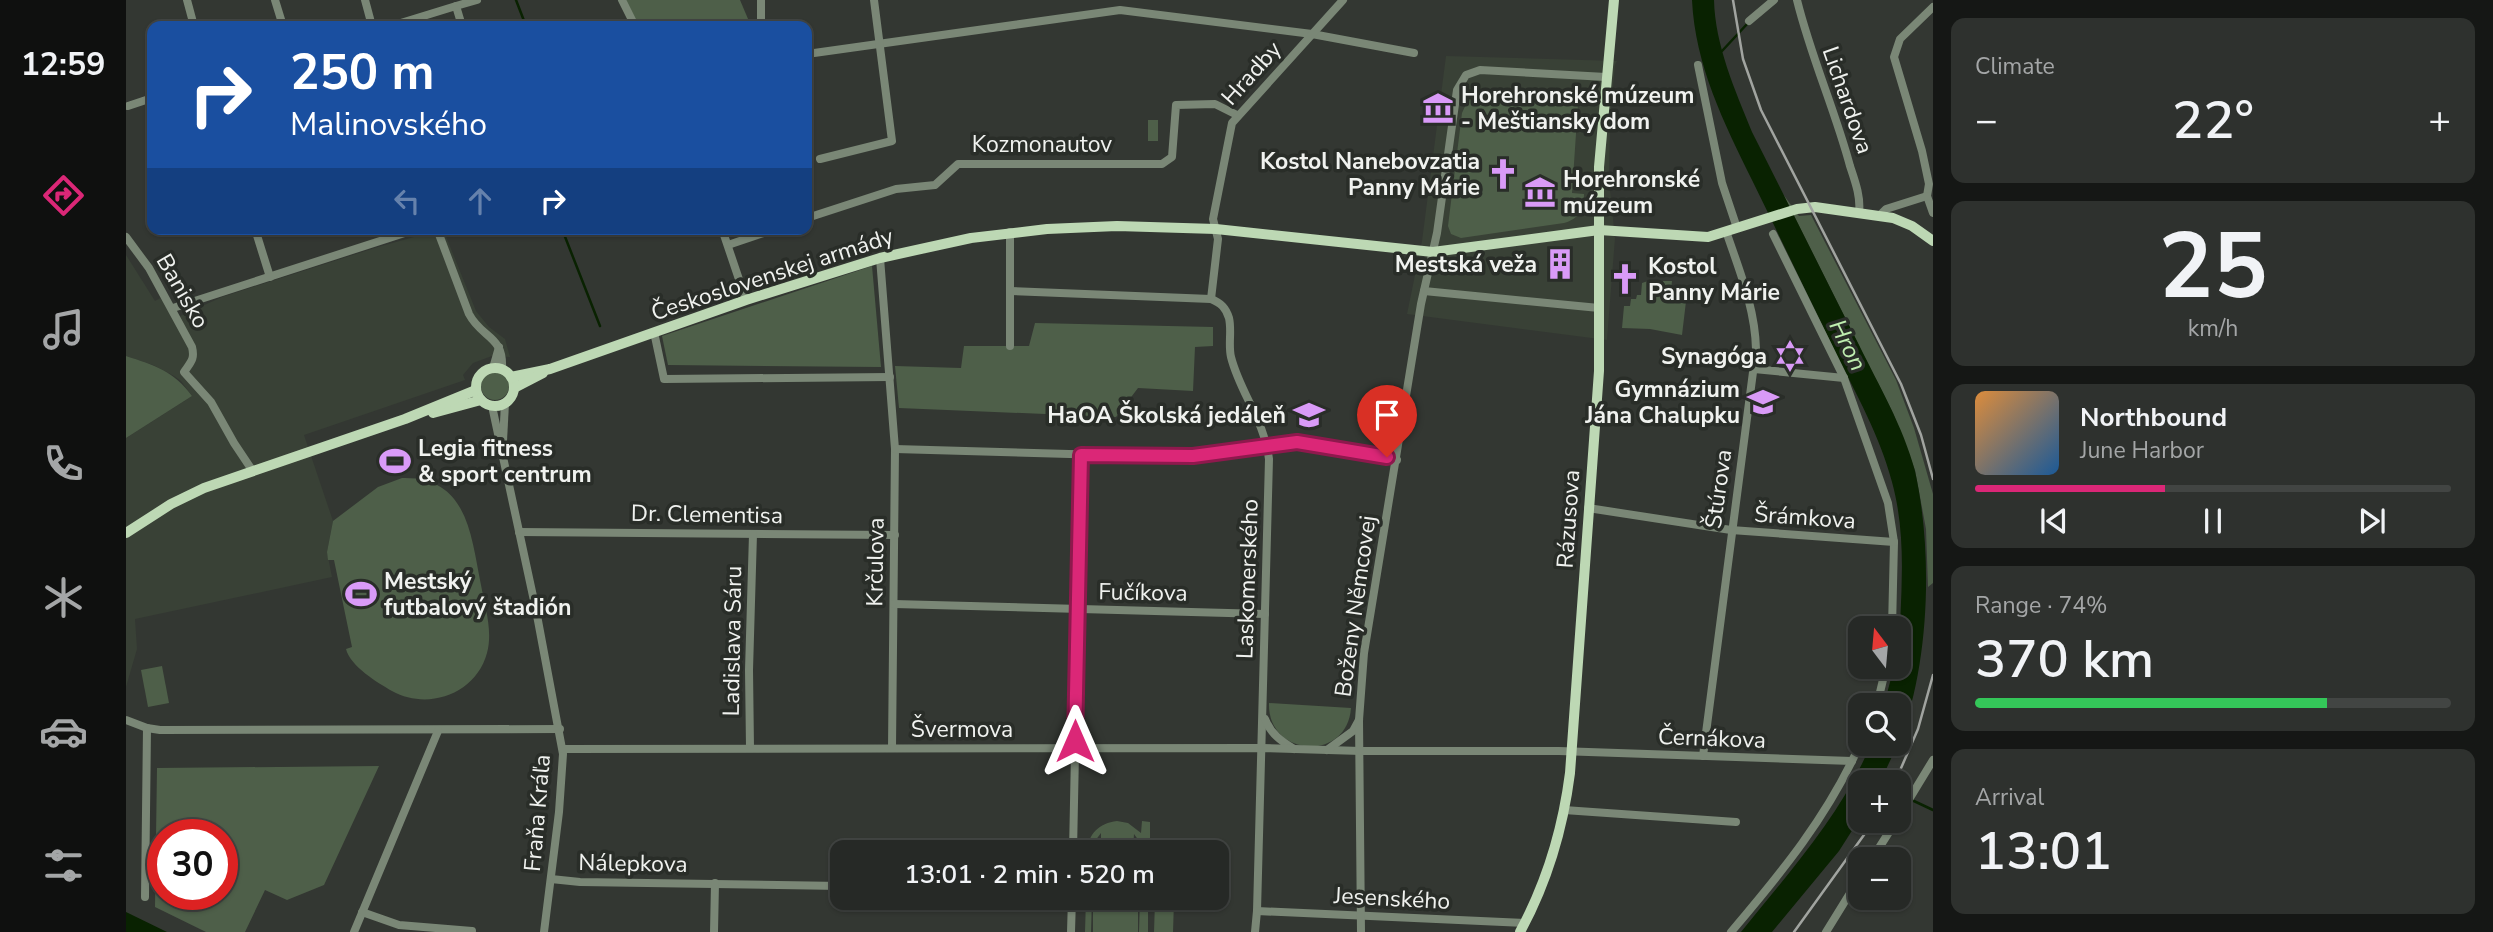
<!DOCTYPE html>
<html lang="en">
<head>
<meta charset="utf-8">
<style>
	:root { --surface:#262926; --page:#2e312e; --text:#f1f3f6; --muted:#a4a6a7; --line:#424543; --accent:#db2777 }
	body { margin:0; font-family:"Nunito Sans",sans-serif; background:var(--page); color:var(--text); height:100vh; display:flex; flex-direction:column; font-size:26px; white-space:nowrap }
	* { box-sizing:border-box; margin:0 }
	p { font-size:23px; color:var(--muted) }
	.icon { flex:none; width:38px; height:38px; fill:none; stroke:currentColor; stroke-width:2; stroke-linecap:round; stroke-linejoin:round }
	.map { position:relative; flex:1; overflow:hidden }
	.sheet { display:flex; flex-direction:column; gap:18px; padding:18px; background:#151715; width:560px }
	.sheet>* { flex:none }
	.hud { position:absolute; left:21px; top:21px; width:665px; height:214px; border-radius:14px; box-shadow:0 2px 5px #0004,0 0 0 2px var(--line); background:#1a4fa0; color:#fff; overflow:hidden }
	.needle { width:46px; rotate:344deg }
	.controls { position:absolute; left:1722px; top:616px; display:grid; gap:14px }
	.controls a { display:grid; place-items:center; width:63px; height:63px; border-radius:14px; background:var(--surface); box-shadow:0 2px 5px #0004,0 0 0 2px var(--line); font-size:35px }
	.speed { position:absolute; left:21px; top:819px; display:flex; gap:14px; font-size:35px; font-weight:700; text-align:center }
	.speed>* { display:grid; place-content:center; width:91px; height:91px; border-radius:50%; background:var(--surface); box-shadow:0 2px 5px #0004,0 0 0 2px var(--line); line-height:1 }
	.speed .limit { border:10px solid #d22; background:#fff; color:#111 }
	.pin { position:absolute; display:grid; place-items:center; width:60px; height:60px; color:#fff; margin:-72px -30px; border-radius:50% 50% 50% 0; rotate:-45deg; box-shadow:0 0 7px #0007 }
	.pin .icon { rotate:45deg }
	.me { position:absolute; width:77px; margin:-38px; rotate:0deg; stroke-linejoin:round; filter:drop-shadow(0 0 5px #0008) }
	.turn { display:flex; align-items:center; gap:24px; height:147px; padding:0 28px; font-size:32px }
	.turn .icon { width:91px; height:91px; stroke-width:2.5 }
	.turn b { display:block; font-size:49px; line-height:60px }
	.lanes { display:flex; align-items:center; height:66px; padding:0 28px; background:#0003; justify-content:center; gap:35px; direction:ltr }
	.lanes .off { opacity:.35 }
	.big { font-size:52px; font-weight:600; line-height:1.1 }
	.sheet .tile { flex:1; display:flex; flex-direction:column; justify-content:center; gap:10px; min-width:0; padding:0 24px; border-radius:14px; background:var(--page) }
	.sheet .dial { align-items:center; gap:0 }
	.dial b { font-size:91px; line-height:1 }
	.song { display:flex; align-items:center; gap:21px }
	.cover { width:84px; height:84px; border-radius:10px; background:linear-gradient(135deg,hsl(30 70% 55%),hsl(210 70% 35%)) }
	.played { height:7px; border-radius:4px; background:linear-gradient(90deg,var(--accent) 40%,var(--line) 40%) }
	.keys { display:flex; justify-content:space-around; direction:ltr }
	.heat { display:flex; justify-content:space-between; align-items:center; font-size:38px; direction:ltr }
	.charge { height:10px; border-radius:5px; background:linear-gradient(90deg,#34c759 74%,var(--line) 0) }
	.trip { position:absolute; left:704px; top:840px; width:399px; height:70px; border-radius:14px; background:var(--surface); box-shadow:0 2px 5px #0004,0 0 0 2px var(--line); font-weight:600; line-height:70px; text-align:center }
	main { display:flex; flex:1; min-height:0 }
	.menu { display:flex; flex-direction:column; width:126px; justify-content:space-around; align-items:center; background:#0f100f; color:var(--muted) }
	.menu .icon { width:49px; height:49px }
	.menu .active { color:var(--accent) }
	.menu b { font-size:32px; color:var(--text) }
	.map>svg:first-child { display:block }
	.built { fill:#394136 }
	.green { fill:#4e5f49; fill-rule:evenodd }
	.water { fill:#092201 }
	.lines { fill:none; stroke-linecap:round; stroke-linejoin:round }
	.stream { stroke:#092201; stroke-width:2.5 }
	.minor { stroke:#7a8776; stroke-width:8 }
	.major { stroke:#bdd8b4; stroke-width:10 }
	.rail { stroke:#a1a4a0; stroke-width:2.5 }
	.route-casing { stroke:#8e194d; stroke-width:18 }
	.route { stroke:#db2777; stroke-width:12 }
	.labels { text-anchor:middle; stroke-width:7; stroke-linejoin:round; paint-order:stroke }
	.street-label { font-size:23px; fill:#f0f2ef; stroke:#292d28 }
	.poi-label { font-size:23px; font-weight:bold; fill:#f0f2ef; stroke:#292d28; text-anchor:start }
	.water-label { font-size:24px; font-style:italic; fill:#bfeeb0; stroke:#292d28 }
</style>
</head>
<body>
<main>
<nav class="menu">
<b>12:59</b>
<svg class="icon active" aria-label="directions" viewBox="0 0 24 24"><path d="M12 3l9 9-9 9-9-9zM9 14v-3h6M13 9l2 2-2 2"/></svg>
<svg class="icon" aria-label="music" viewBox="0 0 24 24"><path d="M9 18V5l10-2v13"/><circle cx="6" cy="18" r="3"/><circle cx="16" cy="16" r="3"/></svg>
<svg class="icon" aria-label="phone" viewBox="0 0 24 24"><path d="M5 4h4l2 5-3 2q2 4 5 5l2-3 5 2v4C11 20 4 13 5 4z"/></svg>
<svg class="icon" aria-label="climate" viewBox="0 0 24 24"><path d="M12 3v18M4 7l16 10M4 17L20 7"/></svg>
<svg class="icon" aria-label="car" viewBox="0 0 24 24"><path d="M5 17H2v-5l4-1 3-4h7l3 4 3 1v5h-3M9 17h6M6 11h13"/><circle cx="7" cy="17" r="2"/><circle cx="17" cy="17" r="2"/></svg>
<svg class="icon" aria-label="filters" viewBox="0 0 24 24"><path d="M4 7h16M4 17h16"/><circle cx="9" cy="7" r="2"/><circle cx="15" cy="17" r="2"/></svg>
</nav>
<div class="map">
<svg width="1807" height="932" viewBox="0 0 1807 932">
	<rect width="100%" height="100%" fill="#333732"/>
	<g class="built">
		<path d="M1320,56l171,5 -2,4 -5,56 -1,60 6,57 -8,102 -200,-26 15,-73z"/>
		<path d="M317,229l33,82 13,16 16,12 5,18 -18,-1 -19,7 -10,12 2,5 -161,55 29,86 -6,31 5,25 -197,42 2,30 -11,38v-249l66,-42 -11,-15 -7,-5 -21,-11 -27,-9v-101l29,46 7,-4 14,21 46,-21 156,-50z"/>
	</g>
	<g class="green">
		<path d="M498,0h116l11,26h-114z"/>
		<path d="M1354,94l92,4 6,6 -6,89 12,1c0,15 -5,25 -20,29l-103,15 -10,-4 -3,-8 14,-113 5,-11z"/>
		<rect x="1022" y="120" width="10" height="21"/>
		<path d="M1657,194l16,22 12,-1 85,165 18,48 19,66v89l-5,4 -2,-58 -11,-59 -22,-57z"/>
		<path d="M746,266l9,101 -213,-2 -6,-29z"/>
		<path d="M1525,280v8h11l1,-7h9l-1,10 16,2 -5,42 -32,-6 -28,-1 2,-22h6l1,-7h5l1,-4h4l1,-12z"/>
		<path d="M909,323l178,4v19l-18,1 -2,44 -55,-3 -22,29 -217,-9 -4,-42 66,2 3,-22h65z"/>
		<path d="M0,356c28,9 48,15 66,40l-66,42z"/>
		<circle cx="369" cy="386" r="14"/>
		<path d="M276,478c66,-2 69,58 79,107 4,22 12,46 6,68 -11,41 -59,58 -95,38 -14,-8 -42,-25 -46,-42l6,-2 -18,-87h-6l-1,-8 6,-31 45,-34z"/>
		<path d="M36,666l7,37 -21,4 -7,-37z"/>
		<path d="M1143,703l82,5c-4,55 -84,49 -82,-5z"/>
		<path d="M253,766l-55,119 -37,15 -22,-10 -20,42h-39l-51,-25 2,-139zM37,835h59v59h-59z"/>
		<path d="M991,821l11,2 13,10 1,-12 8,1v30h-9l-2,-11 -5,-7 -1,17 -32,-1v-17l-6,8 -2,11h-6c1,-18 12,-29 30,-31z"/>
		<path d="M960,898h6l-1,34h-6z"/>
		<rect x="967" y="898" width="45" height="34"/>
		<path d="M1014,898h8v34h-9z"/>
		<path d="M1029,900h19l-1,32h-19z"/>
	</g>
	<g class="water">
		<path d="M1566,0h22c1,45 21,90 38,132 36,71 71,142 107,213 20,41 44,81 56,126 18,81 15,193 -16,271v-37h-15l10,-38h5c0,-63 10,-123 -7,-185 -12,-46 -36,-88 -57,-131 -28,-57 -55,-114 -83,-171 -28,-57 -57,-115 -60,-180z"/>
		<path d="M1745,744h27l-18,38h-20v36l-21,33 -67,81h-31c48,-60 100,-116 130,-188z"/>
		<path d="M0,912l41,20h-41z"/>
	</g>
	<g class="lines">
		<g class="stream">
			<path d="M390,0l10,26"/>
			<path d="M1596,51l26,-28"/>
			<path d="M436,229l38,97"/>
			<path d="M1773,794l34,16"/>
		</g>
		<g class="minor">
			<path d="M61,0l7,26"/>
			<path d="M149,0l8,26"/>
			<path d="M239,0l7,26"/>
			<path d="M496,0l13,26"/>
			<path d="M1671,0c14,57 38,110 53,166 5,15 11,31 9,47"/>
			<path d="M330,6l21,-6"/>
			<path d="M1807,7l-33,32 -6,18 28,94 7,33 -2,12 6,17"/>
			<path d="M1623,21l25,-21"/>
			<path d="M265,26l65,-20 6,20"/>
			<path d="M635,26v-26"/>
			<path d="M681,54l313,-44 192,24 102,19"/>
			<path d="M1572,65l24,118 15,45"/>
			<path d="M2,106l24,-8"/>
			<path d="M694,159l72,-18 -18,-141"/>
			<path d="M1753,216l7,-7 41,-13"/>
			<path d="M681,218l89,-29 39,-4 23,-21h204l10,-7 4,-52 39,-1 22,11"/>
			<path d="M129,229l15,48"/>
			<path d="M311,229l32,85c13,25 35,21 33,55"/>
			<path d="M596,229l24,71"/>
			<path d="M1647,234l71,144 44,125 6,39 -2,86"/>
			<path d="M0,237l23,31 43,79c3,12 -1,15 -8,25l27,30 23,41 18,27"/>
			<path d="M602,245l47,-16"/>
			<path d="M754,258l15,191 -3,299"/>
			<path d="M884,291l201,8c10,4 15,9 18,19 3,13 -1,26 2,39 9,36 33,62 38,102l-12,452 -2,21"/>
			<path d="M1298,291l175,17"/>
			<path d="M1085,299l7,-60 -5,-20 19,-96 111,-123"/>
			<path d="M47,308l244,-79"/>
			<path d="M528,332l10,47 226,-2"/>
			<path d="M884,346v-114"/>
			<path d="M367,368l6,-21"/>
			<path d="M1628,369l90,9"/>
			<path d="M366,406l44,204 27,144 -4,58 -15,120"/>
			<path d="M377,441l2,-38"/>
			<path d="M769,449l281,8 121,-15 100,18"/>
			<path d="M1462,508l143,22 163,12"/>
			<path d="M393,532l376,3"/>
			<path d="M768,604l371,10"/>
			<path d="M1751,705l9,-38"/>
			<path d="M1139,719c6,15 16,22 29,30"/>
			<path d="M0,720l21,8 13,2 400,-1"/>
			<path d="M624,748l-1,-78 4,-136"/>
			<path d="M437,749l699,-1 99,3h198l293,10"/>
			<path d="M1201,750l26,-19 6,-11"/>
			<path d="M1577,756l53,-407c-1,-42 -17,-79 -30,-118"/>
			<path d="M1438,810l172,12"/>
			<path d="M1773,816l34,-56"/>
			<path d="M947,852l8,-397"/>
			<path d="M1746,859l24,-38"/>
			<path d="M425,879l29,3 262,4"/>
			<path d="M19,897l2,-169"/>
			<path d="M1131,911l268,12"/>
			<path d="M236,912l37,13 73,6"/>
			<path d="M228,932l84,-201"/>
			<path d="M588,932l1,-49"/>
			<path d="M945,932l1,-34"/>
			<path d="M1235,932l-2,-212 5,-67 57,-349 16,-71 20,-143 9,-15 14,-5 126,7"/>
			<path d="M1605,932c51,-60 97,-116 129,-188"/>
			<path d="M1700,932l34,-55"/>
		</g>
		<g class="major">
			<circle cx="369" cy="387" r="19"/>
			<path d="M385,377l39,-8 196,-69 134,-42 91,-20 76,-9 70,-3 99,3 217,23 166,-22 109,7 89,-28 18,-2 78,11 19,8 21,15"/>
			<path d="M388,388l29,-15"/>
			<path d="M307,413l48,-13"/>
			<path d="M0,533l45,-29 33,-16 201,-69 71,-29"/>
			<path d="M1394,932c26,-48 43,-104 50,-159l29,-402v-204l15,-167"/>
		</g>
		<g class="rail">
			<path d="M1607,0l10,59 18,51 140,274 20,51 12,44"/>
			<path d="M1769,782l23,-53 15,-54"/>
			<path d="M1668,932l80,-111"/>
		</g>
	</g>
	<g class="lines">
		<defs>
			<path id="route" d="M949,741l6,-286 112,1 104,-14 90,15"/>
		</defs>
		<use href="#route" class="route-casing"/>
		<use href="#route" class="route"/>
	</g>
	<defs>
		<symbol id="museum-bare" viewBox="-9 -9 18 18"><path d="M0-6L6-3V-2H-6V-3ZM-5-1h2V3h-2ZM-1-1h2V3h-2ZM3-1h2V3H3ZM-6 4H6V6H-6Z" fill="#d99af7" stroke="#292d28" stroke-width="2.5" paint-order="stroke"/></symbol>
		<symbol id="church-bare" viewBox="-9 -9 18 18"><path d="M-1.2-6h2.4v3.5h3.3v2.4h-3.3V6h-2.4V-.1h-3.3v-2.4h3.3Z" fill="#d99af7" stroke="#292d28" stroke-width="2.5" paint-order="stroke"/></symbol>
		<symbol id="building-bare" viewBox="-9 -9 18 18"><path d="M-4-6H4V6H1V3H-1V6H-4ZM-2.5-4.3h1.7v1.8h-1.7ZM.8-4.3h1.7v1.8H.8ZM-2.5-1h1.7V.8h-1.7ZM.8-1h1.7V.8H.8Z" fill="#d99af7" stroke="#292d28" stroke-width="2.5" paint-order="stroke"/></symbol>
		<symbol id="synagogue-bare" viewBox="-9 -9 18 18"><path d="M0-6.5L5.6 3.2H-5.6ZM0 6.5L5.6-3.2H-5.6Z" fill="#d99af7" stroke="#292d28" stroke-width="2.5" paint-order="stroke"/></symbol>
		<symbol id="school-bare" viewBox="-9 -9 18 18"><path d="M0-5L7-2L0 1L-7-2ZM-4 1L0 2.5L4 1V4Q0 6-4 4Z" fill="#d99af7" stroke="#292d28" stroke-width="2.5" paint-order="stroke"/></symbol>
		<symbol id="university-bare" viewBox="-9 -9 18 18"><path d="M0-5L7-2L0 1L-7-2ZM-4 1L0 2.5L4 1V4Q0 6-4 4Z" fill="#d99af7" stroke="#292d28" stroke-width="2.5" paint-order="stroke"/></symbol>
		<symbol id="stadium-bare" viewBox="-9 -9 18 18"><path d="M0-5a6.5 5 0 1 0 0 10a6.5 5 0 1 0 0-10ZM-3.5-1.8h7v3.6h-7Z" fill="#d99af7" stroke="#292d28" stroke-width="2.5" paint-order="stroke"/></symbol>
	</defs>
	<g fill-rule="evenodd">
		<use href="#museum-bare" x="1290" y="86" width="44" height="44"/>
		<use href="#church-bare" x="1355" y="152" width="44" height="44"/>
		<use href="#museum-bare" x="1392" y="170" width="44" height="44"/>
		<use href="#building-bare" x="1412" y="242" width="44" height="44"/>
		<use href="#church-bare" x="1477" y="257" width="44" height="44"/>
		<use href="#synagogue-bare" x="1642" y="334" width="44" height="44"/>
		<use href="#school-bare" x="1615" y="380" width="44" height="44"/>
		<use href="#university-bare" x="1161" y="393" width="44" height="44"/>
		<use href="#stadium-bare" x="247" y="439" width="44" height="44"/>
		<use href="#stadium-bare" x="213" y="572" width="44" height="44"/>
	</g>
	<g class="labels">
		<g class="street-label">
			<text transform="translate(1125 73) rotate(-48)" y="8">Hradby</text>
			<text transform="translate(1722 100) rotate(71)" y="8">Lichardova</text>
			<text x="916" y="152">Kozmonautov</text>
			<text transform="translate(646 274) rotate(-18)" y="8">Československej armády</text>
			<text transform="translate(57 291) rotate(60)" y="8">Banisko</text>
			<text transform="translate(1592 489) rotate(-82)" y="8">Štúrova</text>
			<text transform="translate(581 514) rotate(1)" y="8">Dr. Clementisa</text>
			<text transform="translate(1679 517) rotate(4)" y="8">Šrámkova</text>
			<text transform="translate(1442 519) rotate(-86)" y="8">Rázusova</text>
			<text transform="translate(749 562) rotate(-89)" y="8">Krčulova</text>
			<text transform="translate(1121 579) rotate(-88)" y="8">Laskomerského</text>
			<text transform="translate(1017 592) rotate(1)" y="8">Fučíkova</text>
			<text transform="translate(1229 606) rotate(-82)" y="8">Boženy Němcovej</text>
			<text transform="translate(606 641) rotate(-89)" y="8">Ladislava Sáru</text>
			<text x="836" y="737">Švermova</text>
			<text transform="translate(1586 738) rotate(2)" y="8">Černákova</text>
			<text transform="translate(411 813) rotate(-85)" y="8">Fraňa Kráľa</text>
			<text transform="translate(507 863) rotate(1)" y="8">Nálepkova</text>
			<text transform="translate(1266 898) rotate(3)" y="8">Jesenského</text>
		</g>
		<g class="poi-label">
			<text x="1335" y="103">Horehronské múzeum<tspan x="1335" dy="26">- Meštiansky dom</tspan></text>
			<text x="1354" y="169" text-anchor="end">Kostol Nanebovzatia<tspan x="1354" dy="26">Panny Márie</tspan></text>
			<text x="1437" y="187">Horehronské<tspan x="1437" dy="26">múzeum</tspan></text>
			<text x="1411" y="272" text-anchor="end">Mestská veža</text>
			<text x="1522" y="274">Kostol<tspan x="1522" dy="26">Panny Márie</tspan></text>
			<text x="1641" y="364" text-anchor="end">Synagóga</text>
			<text x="1614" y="397" text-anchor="end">Gymnázium<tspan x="1614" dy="26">Jána Chalupku</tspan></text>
			<text x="1160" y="423" text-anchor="end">HaOA Školská jedáleň</text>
			<text x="292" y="456">Legia fitness<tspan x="292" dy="26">&amp; sport centrum</tspan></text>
			<text x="258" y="589">Mestský<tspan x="258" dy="26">futbalový štadión</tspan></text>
		</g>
		<g class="water-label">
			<text transform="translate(1722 345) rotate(63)" y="8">Hron</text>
		</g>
	</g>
</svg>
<div class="controls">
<a><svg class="needle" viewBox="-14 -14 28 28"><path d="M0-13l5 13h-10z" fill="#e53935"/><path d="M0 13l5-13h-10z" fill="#a4a6a7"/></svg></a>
<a><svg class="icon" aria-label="search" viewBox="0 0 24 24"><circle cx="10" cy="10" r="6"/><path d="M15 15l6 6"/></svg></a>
<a>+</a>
<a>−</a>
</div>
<div class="speed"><div class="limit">30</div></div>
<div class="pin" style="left:1261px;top:457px;background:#d93025"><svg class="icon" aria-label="arrive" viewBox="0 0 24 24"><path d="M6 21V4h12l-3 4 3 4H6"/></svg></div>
<svg class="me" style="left:949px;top:741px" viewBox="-20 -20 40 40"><path d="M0-17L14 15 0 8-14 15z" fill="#db2777" stroke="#fff" stroke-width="4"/></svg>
<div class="trip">13:01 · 2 min · 520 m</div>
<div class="hud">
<div class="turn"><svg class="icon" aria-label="right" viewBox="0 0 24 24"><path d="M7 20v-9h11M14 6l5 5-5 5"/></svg><div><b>250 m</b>Malinovského</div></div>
<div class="lanes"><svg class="icon off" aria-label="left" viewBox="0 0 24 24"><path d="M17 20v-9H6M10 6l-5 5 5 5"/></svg><svg class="icon off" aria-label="ahead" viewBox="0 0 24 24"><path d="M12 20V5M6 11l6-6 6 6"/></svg><svg class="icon" aria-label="right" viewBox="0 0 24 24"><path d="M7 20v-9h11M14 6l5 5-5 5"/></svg></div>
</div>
</div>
<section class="sheet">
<div class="tile"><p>Climate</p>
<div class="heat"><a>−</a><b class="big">22°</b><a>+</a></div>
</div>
<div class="tile dial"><b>25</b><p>km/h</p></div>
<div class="tile">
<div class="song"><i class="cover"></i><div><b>Northbound</b><p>June Harbor</p></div></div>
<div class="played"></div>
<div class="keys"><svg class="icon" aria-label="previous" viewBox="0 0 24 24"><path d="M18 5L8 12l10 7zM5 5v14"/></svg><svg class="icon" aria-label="pause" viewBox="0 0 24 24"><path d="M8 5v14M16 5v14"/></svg><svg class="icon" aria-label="next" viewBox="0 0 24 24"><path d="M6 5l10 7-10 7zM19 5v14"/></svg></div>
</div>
<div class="tile"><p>Range · 74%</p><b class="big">370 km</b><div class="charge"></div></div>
<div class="tile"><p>Arrival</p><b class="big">13:01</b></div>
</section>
</main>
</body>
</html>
